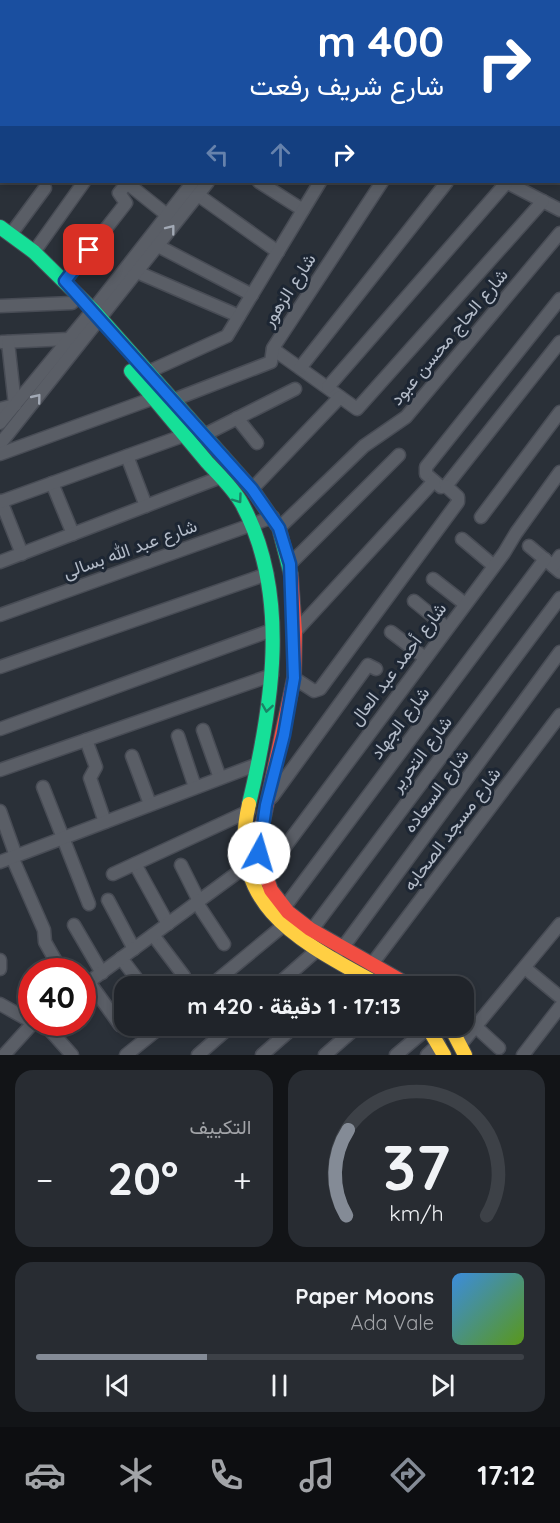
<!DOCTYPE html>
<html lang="ar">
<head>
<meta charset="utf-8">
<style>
	:root { --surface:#20242a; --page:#282c32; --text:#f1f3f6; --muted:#a2a4a8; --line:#3d4147; --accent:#848b96 }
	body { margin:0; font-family:Quicksand,Vazirmatn,sans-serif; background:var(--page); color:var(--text); direction:rtl; height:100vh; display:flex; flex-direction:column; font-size:22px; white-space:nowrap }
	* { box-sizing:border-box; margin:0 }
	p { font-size:20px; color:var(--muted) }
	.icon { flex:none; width:33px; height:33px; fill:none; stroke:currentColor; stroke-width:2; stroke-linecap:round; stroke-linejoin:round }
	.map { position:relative; height:1055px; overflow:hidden; direction:ltr }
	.side { display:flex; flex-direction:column; gap:15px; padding:15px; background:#121417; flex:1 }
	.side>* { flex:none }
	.guide { position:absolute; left:0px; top:0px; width:561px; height:183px; box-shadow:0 3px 9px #0003,0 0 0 2px var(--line); direction:rtl; background:#1a4fa0; color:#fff; overflow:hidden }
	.speed { position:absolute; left:18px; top:958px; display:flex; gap:12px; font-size:30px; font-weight:700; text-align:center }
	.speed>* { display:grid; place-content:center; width:78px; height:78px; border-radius:50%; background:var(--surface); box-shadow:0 3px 9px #0003,0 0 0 2px var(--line); line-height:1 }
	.speed .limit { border:9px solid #d22; background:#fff; color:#111 }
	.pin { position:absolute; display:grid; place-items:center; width:51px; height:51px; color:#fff; margin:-26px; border-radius:12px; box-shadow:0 3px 9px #0006 }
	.me { position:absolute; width:66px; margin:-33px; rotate:6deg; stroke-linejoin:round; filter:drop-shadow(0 0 4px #0008) }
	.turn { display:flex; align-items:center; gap:21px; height:126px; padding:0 18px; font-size:27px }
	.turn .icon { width:78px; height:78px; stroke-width:2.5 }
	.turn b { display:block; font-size:42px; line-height:51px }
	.lanes { display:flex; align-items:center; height:57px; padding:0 18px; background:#0003; justify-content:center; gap:30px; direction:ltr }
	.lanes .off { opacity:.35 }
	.big { font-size:45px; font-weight:700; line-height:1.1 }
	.side .widget { flex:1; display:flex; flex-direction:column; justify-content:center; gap:9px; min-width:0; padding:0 21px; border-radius:18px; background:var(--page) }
	.side .dial { align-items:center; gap:0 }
	.dial svg { height:156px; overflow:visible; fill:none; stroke:var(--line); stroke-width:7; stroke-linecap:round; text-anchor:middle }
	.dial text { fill:var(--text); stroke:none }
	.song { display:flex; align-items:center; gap:18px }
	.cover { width:72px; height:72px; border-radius:9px; background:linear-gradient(135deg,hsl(210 70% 55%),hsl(90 70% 35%)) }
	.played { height:6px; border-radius:3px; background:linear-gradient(90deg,var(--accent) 35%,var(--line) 35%) }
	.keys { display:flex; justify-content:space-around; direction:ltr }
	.heat { display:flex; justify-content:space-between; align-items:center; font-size:33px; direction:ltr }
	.side .tiles { flex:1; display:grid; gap:15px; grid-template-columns:1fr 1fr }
	.widget:last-child { grid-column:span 2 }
	.trip { position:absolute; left:114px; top:976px; width:360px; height:60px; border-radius:18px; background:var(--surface); box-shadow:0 3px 9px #0003,0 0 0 2px var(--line); font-weight:700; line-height:60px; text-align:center; direction:rtl }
	.tab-bar { display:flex; height:96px; justify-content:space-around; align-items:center; background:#0d0e11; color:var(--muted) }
	.tab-bar .icon { width:42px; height:42px }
	.tab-bar .selected { color:var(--accent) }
	.tab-bar b { font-size:27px; color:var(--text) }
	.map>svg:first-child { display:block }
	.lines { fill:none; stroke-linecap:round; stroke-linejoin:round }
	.street-casing { stroke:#484c55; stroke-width:15 }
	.fast-casing { stroke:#484c55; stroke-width:16 }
	.slow-casing { stroke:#484c55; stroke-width:16 }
	.jam-casing { stroke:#484c55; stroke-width:16 }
	.street { stroke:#5a5e66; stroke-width:12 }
	.fast { stroke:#16e098; stroke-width:14 }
	.slow { stroke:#ffcf43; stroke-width:14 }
	.jam { stroke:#f24e42; stroke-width:14 }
	.oneway { stroke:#a2a9b5 }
	.oneway2 { stroke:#1a8366 }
	.route-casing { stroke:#114b97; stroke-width:15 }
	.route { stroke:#1a73e8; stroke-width:10 }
	.labels { text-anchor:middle; stroke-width:6; stroke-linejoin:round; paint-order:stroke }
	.street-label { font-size:18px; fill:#b4bcc9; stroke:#1d2633 }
</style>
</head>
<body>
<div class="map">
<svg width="560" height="1055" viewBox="0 0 560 1055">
	<rect width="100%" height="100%" fill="#2a3038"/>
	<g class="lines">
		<defs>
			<g id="street">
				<path d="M218,0l2,2"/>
				<path d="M296,0l2,2"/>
				<path d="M471,0l2,2"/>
				<path d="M537,0l2,2"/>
				<path d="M36,2l1,-2"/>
				<path d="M75,2l2,-2"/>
				<path d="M125,2l1,-2"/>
				<path d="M176,2l1,-2"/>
				<path d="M254,2l1,-2"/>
				<path d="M333,2l1,-2"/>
				<path d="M349,2l1,-2"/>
				<path d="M413,2l1,-2"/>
				<path d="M560,15v1"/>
				<path d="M0,51l2,-2"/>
				<path d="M560,55v1"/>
				<path d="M0,66l2,2"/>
				<path d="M0,103l2,-2"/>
				<path d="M560,108v-1"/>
				<path d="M0,135l2,1"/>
				<path d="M259,182l44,28"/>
				<path d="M506,182l54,28"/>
				<path d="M127,183l40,32"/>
				<path d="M198,195l80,57"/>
				<path d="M11,234l34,-46"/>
				<path d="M158,246l94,49"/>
				<path d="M34,252l50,-70"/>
				<path d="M137,272l102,44"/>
				<path d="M65,281l61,-78 -7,-10 9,-11"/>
				<path d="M560,299l-134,168v7l15,13 5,-1 114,-144"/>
				<path d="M0,306l72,-3"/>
				<path d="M2,342l67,-3"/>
				<path d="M273,349l84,60 186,-208"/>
				<path d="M300,368l147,-186"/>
				<path d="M148,372l79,-36 93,-154"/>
				<path d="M328,387l179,-205"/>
				<path d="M173,400l98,-38 2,-14 109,-166"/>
				<path d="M0,409l15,-4 -7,-63"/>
				<path d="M237,418l20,25"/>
				<path d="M0,423l93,-113 100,-128"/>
				<path d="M204,435l91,-46"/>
				<path d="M0,444l208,-262"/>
				<path d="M0,454l154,-56"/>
				<path d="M127,456l19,50"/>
				<path d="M52,483l21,51"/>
				<path d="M252,489l88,-92"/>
				<path d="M1,501l21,53"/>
				<path d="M0,502l185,-67"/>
				<path d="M481,517l79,-105"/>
				<path d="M279,528l85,-82 42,-29 154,-184"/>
				<path d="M462,539l32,27"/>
				<path d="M529,546l31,26"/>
				<path d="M0,562l221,-85"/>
				<path d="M290,564l109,-109"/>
				<path d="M553,566l7,-10"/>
				<path d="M433,579l32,25"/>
				<path d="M414,601l33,27"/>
				<path d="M0,615l273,-98"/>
				<path d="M295,632l139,-151"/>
				<path d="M391,632l34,26"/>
				<path d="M0,667l267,-93"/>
				<path d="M294,678l20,13 6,-2 138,-187v-5l-12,-11"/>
				<path d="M0,729l272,-99"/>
				<path d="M203,730l17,48"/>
				<path d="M178,736l17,51"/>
				<path d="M86,740l10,27 -6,11 15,44"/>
				<path d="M132,756l18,48"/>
				<path d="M0,770l272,-95"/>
				<path d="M43,787l46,117"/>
				<path d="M272,797l96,-132 8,4"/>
				<path d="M0,811l16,45"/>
				<path d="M12,857l32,73 1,12 17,30"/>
				<path d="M0,862l258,-98"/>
				<path d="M135,864l33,60"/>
				<path d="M181,865l18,36"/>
				<path d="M113,874l136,-63"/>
				<path d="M264,875l240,-322 12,-20 44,-61"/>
				<path d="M108,900l26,49"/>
				<path d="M197,903l27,41"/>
				<path d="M284,908l261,-349"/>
				<path d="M74,925l28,48"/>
				<path d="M311,931l249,-333"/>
				<path d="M153,935l31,41"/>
				<path d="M341,950l219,-298"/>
				<path d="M121,958l22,29"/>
				<path d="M0,960v9"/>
				<path d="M372,964l188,-249"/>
				<path d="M525,968l35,29"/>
				<path d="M89,982l31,43"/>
				<path d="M82,987l163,-120"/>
				<path d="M209,987l75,-62"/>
				<path d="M275,987l42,-37"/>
				<path d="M338,987l17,-15"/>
				<path d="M0,1004l32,18"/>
				<path d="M38,1023l10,5 24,27"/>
				<path d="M475,1026l24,22"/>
				<path d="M461,1044l99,-120"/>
				<path d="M4,1055l29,-32"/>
				<path d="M126,1055l36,-29"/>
				<path d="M198,1055l33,-29"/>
				<path d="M262,1055l33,-29"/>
				<path d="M325,1055l33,-29"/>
				<path d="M396,1055l32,-27"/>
				<path d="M427,1055l12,-11"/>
				<path d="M523,1055l37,-48"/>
			</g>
			<g id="fast">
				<path d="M0,227l34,25 59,58 159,179 27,39 12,47"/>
				<path d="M131,371c25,30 51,61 76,91 12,13 27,27 35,42 49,91 30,204 7,300"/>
			</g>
			<g id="slow">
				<path d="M249,804c-25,105 57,140 134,183"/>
				<path d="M427,1026l17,29"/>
				<path d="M450,1026l15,29"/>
			</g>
			<path id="jam" d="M291,575l4,57 -1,46 -33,153 1,33 9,26 17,22 22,17 102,58"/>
		</defs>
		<use href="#street" class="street-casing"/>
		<use href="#fast" class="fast-casing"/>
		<use href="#slow" class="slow-casing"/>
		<use href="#jam" class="jam-casing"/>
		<use href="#street" class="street"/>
		<use href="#fast" class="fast"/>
		<use href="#slow" class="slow"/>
		<use href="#jam" class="jam"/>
	</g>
	<defs><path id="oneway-chevron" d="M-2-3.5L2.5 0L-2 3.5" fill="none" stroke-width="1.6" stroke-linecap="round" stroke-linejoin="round" transform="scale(1.5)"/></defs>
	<g class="oneway">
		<use href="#oneway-chevron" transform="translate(171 229) rotate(-52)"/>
		<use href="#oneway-chevron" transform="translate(37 398) rotate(-51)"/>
	</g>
	<g class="oneway2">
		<use href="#oneway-chevron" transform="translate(238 499) rotate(54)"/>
		<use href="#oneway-chevron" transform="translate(267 708) rotate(99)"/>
	</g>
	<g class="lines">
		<defs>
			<path id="route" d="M89,250l-24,31 187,208 27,39 11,36 4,114 -10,57 -18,70 -7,48"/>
		</defs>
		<use href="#route" class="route-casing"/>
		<use href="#route" class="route"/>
	</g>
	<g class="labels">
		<g class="street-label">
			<text transform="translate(289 290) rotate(-57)" y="6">شارع الزهور</text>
			<text transform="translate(449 337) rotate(-50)" y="6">شارع الحاج محسن عبود</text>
			<text transform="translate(130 549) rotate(-20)" y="6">شارع عبد الله بسالى</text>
			<text transform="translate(398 664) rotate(-53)" y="6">شارع أحمد عبد العال</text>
			<text transform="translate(400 723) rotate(-53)" y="6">شارع الجهاد</text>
			<text transform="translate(421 754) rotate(-53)" y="6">شارع التحرير</text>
			<text transform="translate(436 791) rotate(-54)" y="6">شارع السعاده</text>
			<text transform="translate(452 829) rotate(-53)" y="6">شارع مسجد الصحابه</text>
		</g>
	</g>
</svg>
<div class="speed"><div class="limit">40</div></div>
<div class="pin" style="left:89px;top:250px;background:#d93025"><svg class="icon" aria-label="arrive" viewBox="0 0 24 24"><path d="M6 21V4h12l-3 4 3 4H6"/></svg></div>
<svg class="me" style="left:259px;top:853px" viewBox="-20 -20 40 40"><circle r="19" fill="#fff"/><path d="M0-13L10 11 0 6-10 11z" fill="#1a73e8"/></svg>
<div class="trip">17:13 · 1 دقيقة · 420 m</div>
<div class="guide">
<div class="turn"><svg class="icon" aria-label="right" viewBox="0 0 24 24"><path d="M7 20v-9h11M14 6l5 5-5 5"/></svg><div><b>400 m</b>شارع شريف رفعت</div></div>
<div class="lanes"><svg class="icon off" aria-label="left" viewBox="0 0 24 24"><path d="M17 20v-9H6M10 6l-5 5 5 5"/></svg><svg class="icon off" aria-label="ahead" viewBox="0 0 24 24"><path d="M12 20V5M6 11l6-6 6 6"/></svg><svg class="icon" aria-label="right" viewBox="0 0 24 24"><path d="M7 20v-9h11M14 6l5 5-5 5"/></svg></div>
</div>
</div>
<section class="side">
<div class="tiles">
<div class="widget dial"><svg viewBox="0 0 100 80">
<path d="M14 69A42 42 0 1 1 86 69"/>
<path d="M14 69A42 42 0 0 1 15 25" stroke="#848b96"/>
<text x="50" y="56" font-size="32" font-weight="700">37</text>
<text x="50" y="72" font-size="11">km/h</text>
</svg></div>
<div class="widget"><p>التكييف</p>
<div class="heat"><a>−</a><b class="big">20°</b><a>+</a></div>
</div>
<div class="widget">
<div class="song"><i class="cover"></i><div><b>Paper Moons</b><p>Ada Vale</p></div></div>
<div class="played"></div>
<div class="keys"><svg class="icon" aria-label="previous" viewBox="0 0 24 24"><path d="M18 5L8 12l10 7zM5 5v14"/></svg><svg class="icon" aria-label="pause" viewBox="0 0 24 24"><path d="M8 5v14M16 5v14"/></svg><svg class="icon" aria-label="next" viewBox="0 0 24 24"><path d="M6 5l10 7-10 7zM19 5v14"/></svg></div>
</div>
</div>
</section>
<nav class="tab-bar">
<b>17:12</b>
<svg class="icon selected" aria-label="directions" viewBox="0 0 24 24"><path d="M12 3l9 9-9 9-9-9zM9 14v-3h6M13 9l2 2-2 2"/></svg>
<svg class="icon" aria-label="music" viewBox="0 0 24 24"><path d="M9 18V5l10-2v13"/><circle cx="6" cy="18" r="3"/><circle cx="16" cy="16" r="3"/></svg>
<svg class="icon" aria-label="phone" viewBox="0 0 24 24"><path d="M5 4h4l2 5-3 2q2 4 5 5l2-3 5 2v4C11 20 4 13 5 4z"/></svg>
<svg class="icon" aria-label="climate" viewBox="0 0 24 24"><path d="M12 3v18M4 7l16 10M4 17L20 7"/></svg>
<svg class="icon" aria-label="car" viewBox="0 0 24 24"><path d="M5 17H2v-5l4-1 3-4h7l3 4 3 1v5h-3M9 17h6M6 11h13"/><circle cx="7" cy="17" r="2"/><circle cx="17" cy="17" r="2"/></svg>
</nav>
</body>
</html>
